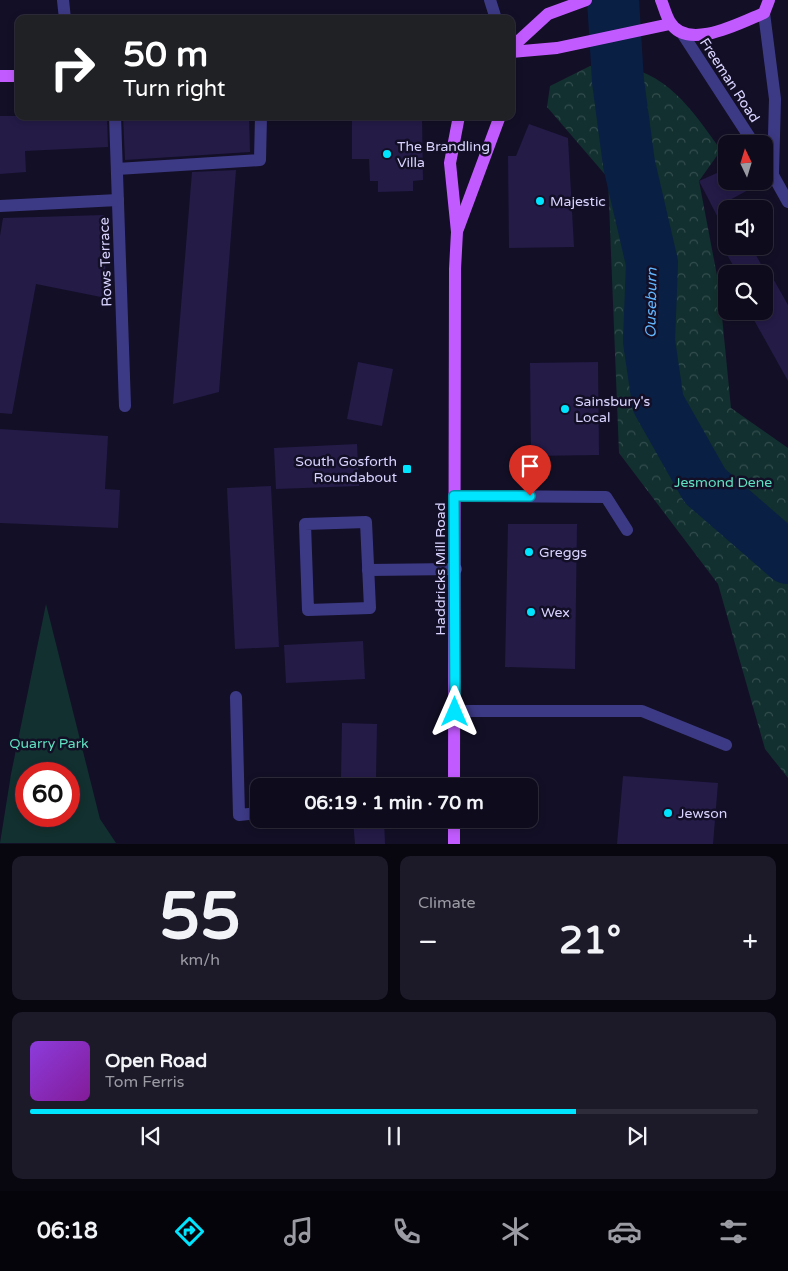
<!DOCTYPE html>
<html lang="en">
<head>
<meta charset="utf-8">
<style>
	:root { --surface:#0e0b1c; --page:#1c1929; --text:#f1f3f6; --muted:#9b9ba3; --line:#2e2b3b; --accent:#00e5ff }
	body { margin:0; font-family:"Varela Round",sans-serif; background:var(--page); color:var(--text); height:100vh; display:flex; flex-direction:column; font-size:19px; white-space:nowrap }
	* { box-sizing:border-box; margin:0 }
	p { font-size:16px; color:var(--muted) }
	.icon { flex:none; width:28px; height:28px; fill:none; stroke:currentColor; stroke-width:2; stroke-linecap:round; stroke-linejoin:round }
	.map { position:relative; height:844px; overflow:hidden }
	.sheet { display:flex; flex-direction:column; gap:12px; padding:12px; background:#08060f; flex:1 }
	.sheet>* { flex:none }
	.top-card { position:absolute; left:15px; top:15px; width:500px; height:105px; border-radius:10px; box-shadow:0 2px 8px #0003,0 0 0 1px var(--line); background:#202124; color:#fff; overflow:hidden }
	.needle { width:32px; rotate:356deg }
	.buttons { position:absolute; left:718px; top:135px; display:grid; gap:10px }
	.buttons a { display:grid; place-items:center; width:55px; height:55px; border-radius:10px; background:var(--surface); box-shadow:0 2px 8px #0003,0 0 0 1px var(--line); font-size:25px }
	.speed { position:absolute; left:15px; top:762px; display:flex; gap:10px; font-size:25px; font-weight:700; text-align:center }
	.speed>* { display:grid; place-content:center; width:65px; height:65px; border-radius:50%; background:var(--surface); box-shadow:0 2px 8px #0003,0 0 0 1px var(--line); line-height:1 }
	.speed .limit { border:8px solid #d22; background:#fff; color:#111 }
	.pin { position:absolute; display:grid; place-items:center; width:42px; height:42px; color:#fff; margin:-51px -21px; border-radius:50% 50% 50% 0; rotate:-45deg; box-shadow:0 0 5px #0007 }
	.pin .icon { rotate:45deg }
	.me { position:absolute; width:55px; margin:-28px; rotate:0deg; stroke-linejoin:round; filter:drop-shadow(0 0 4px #0008) }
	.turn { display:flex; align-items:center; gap:18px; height:105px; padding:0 25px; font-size:22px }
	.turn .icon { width:65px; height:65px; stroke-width:2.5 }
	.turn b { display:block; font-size:35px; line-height:42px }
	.big { font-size:38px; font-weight:700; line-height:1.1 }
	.sheet .tile { flex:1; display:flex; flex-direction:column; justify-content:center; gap:8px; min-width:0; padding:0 18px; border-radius:10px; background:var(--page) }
	.sheet .dial { align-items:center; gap:0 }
	.dial b { font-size:65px; line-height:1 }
	.song { display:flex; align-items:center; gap:15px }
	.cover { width:60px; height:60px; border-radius:8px; background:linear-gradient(135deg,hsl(270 70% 55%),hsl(290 70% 35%)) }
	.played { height:5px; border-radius:2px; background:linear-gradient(90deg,var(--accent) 75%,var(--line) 75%) }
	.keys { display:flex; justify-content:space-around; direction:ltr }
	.heat { display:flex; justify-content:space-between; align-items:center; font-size:28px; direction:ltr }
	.sheet .tiles { flex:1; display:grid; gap:12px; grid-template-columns:1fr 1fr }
	.tile:last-child { grid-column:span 2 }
	.trip { position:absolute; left:250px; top:778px; width:288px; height:50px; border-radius:10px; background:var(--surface); box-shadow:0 2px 8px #0003,0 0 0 1px var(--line); font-weight:700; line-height:50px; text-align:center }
	.dock { display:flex; height:80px; justify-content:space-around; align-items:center; background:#06040b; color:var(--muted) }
	.dock .icon { width:35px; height:35px }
	.dock .current { color:var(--accent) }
	.dock b { font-size:22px; color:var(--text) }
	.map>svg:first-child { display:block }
	.green { fill:#12302f; fill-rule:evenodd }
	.forest { fill:url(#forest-crowns) }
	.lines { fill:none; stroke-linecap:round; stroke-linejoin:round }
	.river { stroke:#0a1f44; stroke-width:52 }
	.building { fill:#241b47 }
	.minor { stroke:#3d3a85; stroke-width:12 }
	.major { stroke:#c25bff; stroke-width:12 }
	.route-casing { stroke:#0095a6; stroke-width:12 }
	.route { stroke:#00e5ff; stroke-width:9 }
	.poi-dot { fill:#00e5ff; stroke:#130f26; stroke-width:2 }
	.labels { text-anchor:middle; stroke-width:5; stroke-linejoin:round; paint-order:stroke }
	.street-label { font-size:14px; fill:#d9d4ff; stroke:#130f26 }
	.poi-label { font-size:14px; fill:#d9d4ff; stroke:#130f26; text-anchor:start }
	.park-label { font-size:14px; fill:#5fe0c0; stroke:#130f26 }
	.water-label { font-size:15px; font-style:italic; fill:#62b6ff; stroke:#130f26 }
</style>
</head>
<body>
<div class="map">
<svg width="788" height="844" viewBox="0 0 788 844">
	<defs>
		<pattern id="forest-crowns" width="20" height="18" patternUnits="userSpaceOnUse" patternTransform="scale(1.25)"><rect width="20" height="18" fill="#12302f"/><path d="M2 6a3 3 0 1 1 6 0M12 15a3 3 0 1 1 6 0" fill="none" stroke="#344d4e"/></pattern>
	</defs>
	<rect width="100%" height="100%" fill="#130f26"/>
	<path class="green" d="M46,604l54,215 16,24h-116l11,-69zM26,774h43v42h-43z"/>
	<path class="forest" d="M611,64c57,7 79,44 110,86l-22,31 20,105 12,122 57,40v330l-23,-29 -47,-165 -99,-131 -11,-275 -61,-71 3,-21 40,-20z"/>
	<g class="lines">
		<path class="river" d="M613,0l5,81 11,83 23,99 -3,78 9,62 47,83 83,72"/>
	</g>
	<g class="building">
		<path d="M0,116h107l1,31 -83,4 1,21 -26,2z"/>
		<path d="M123,116h126l1,36 -125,8z"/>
		<path d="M352,116h70l1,64 -10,1v10l-35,1v-11h-8l-1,-22h-17z"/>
		<path d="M529,124l39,14 6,109 -65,1 -1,-92h8z"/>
		<path d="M726,169v12h39l-39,21v31l-27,-52z"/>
		<path d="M236,170l-17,222 -46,12 19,-232z"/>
		<path d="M104,215l2,83 -70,-14 -24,130 -12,-1v-177l3,-18z"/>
		<path d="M722,246h29l12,22 3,-2 22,39v76l-39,-70h15v-37h-26z"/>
		<path d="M358,362l35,7 -11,57 -35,-7z"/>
		<path d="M598,362l1,93 -68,1 -1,-93z"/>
		<path d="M0,429l108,7 -3,53 15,1 -2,38 -118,-5z"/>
		<path d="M357,444l2,42 -83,3 -2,-41z"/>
		<path d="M271,486l8,161 -44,2 -8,-161z"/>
		<path d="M508,524h69l-2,145 -70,-2z"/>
		<path d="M363,641l2,38 -79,4 -2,-38z"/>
		<path d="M342,723l35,1 -1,54 -35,-1z"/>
		<path d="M623,776l95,7 -5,61h-96z"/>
		<path d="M384,819l1,25h-30l-2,-24z"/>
	</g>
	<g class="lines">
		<g class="minor">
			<path d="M63,0l2,19"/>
			<path d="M490,0l6,19"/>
			<path d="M764,13l11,86 -2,74"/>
			<path d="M682,33l72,111"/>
			<path d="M115,116l10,290"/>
			<path d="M764,159l24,43"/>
			<path d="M117,169l143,-9 1,-44"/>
			<path d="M0,206l118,-6"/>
			<path d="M454,496l152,1 21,33"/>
			<path d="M366,522l4,86 -62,2 -3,-86z"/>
			<path d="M368,570l88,-1"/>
			<path d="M236,697l3,118 20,-2"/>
			<path d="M455,711h187l84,34"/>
		</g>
		<g class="major">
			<path d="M661,0c3,7 5,16 9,22 17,30 72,0 94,-9l5,-13"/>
			<path d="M511,48l37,-34 38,-14"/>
			<path d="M511,52l46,-4 113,-24"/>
			<path d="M0,76h19"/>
			<path d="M458,229l42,-113"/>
			<path d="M454,786l1,-517 2,-37 -7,-69 9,-47"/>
			<path d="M454,844v-25"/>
		</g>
	</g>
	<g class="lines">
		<defs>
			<path id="route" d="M455,712l-1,-216h76"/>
		</defs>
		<use href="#route" class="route-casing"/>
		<use href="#route" class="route"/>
	</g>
	<g class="poi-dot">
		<circle cx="387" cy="154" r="5"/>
		<circle cx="540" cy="201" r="5"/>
		<circle cx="565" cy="409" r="5"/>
		<rect x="402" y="464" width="10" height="10" rx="2.5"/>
		<circle cx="529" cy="552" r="5"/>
		<circle cx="531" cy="612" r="5"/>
		<circle cx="668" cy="813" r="5"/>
	</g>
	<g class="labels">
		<g class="street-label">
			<text transform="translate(730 80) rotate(57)" y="5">Freeman Road</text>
			<text transform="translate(105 262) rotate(-92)" y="5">Rows Terrace</text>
			<text transform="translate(440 569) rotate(-90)" y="5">Haddricks Mill Road</text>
		</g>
		<g class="poi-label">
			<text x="397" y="151">The Brandling<tspan x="397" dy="16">Villa</tspan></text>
			<text x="550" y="206">Majestic</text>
			<text x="575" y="406">Sainsbury's<tspan x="575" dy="16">Local</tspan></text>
			<text x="397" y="466" text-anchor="end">South Gosforth<tspan x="397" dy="16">Roundabout</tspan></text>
			<text x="539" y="557">Greggs</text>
			<text x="541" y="617">Wex</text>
			<text x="678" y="818">Jewson</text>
		</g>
		<g class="park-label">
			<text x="723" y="487">Jesmond Dene</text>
			<text x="49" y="748">Quarry Park</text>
		</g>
		<g class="water-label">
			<text transform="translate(651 303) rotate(-89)" y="5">Ouseburn</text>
		</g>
	</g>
</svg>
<div class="buttons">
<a><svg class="needle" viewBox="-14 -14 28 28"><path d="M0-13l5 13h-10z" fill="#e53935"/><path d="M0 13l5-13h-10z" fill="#9b9ba3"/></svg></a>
<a><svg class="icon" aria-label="sound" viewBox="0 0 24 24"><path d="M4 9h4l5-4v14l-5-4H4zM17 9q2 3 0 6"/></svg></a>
<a><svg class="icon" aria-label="search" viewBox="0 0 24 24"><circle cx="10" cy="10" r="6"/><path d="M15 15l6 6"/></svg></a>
</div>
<div class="speed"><div class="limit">60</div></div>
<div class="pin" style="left:530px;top:496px;background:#d93025"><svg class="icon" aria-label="arrive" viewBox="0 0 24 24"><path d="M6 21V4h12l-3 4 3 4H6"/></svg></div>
<svg class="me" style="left:455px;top:712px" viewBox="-20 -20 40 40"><path d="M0-17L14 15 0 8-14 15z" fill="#00e5ff" stroke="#fff" stroke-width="4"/></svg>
<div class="trip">06:19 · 1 min · 70 m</div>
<div class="top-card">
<div class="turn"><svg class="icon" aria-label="right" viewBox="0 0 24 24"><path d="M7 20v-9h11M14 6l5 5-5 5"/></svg><div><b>50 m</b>Turn right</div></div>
</div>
</div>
<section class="sheet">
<div class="tiles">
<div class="tile dial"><b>55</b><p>km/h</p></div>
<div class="tile"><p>Climate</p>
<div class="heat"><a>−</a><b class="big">21°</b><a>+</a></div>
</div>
<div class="tile">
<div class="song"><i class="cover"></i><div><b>Open Road</b><p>Tom Ferris</p></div></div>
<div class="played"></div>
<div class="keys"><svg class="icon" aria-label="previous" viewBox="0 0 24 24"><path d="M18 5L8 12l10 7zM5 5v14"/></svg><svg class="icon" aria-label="pause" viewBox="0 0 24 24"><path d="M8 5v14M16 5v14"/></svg><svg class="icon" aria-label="next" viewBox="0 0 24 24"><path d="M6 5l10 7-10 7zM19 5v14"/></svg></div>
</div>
</div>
</section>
<nav class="dock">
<b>06:18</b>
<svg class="icon current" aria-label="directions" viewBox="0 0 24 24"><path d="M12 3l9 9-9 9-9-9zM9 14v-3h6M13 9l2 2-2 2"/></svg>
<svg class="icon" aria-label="music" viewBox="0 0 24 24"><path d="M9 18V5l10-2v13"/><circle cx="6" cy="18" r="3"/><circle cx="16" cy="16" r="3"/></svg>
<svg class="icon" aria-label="phone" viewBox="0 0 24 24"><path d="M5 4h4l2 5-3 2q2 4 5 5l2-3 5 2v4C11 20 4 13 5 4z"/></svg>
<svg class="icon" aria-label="climate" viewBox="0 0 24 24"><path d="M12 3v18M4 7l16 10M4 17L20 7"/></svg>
<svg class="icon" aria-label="car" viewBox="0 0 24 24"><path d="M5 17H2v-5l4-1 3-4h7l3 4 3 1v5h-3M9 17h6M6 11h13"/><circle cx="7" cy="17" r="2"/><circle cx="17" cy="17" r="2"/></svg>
<svg class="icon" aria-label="filters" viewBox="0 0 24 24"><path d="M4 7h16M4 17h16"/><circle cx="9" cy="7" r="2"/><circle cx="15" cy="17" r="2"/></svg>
</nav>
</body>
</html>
